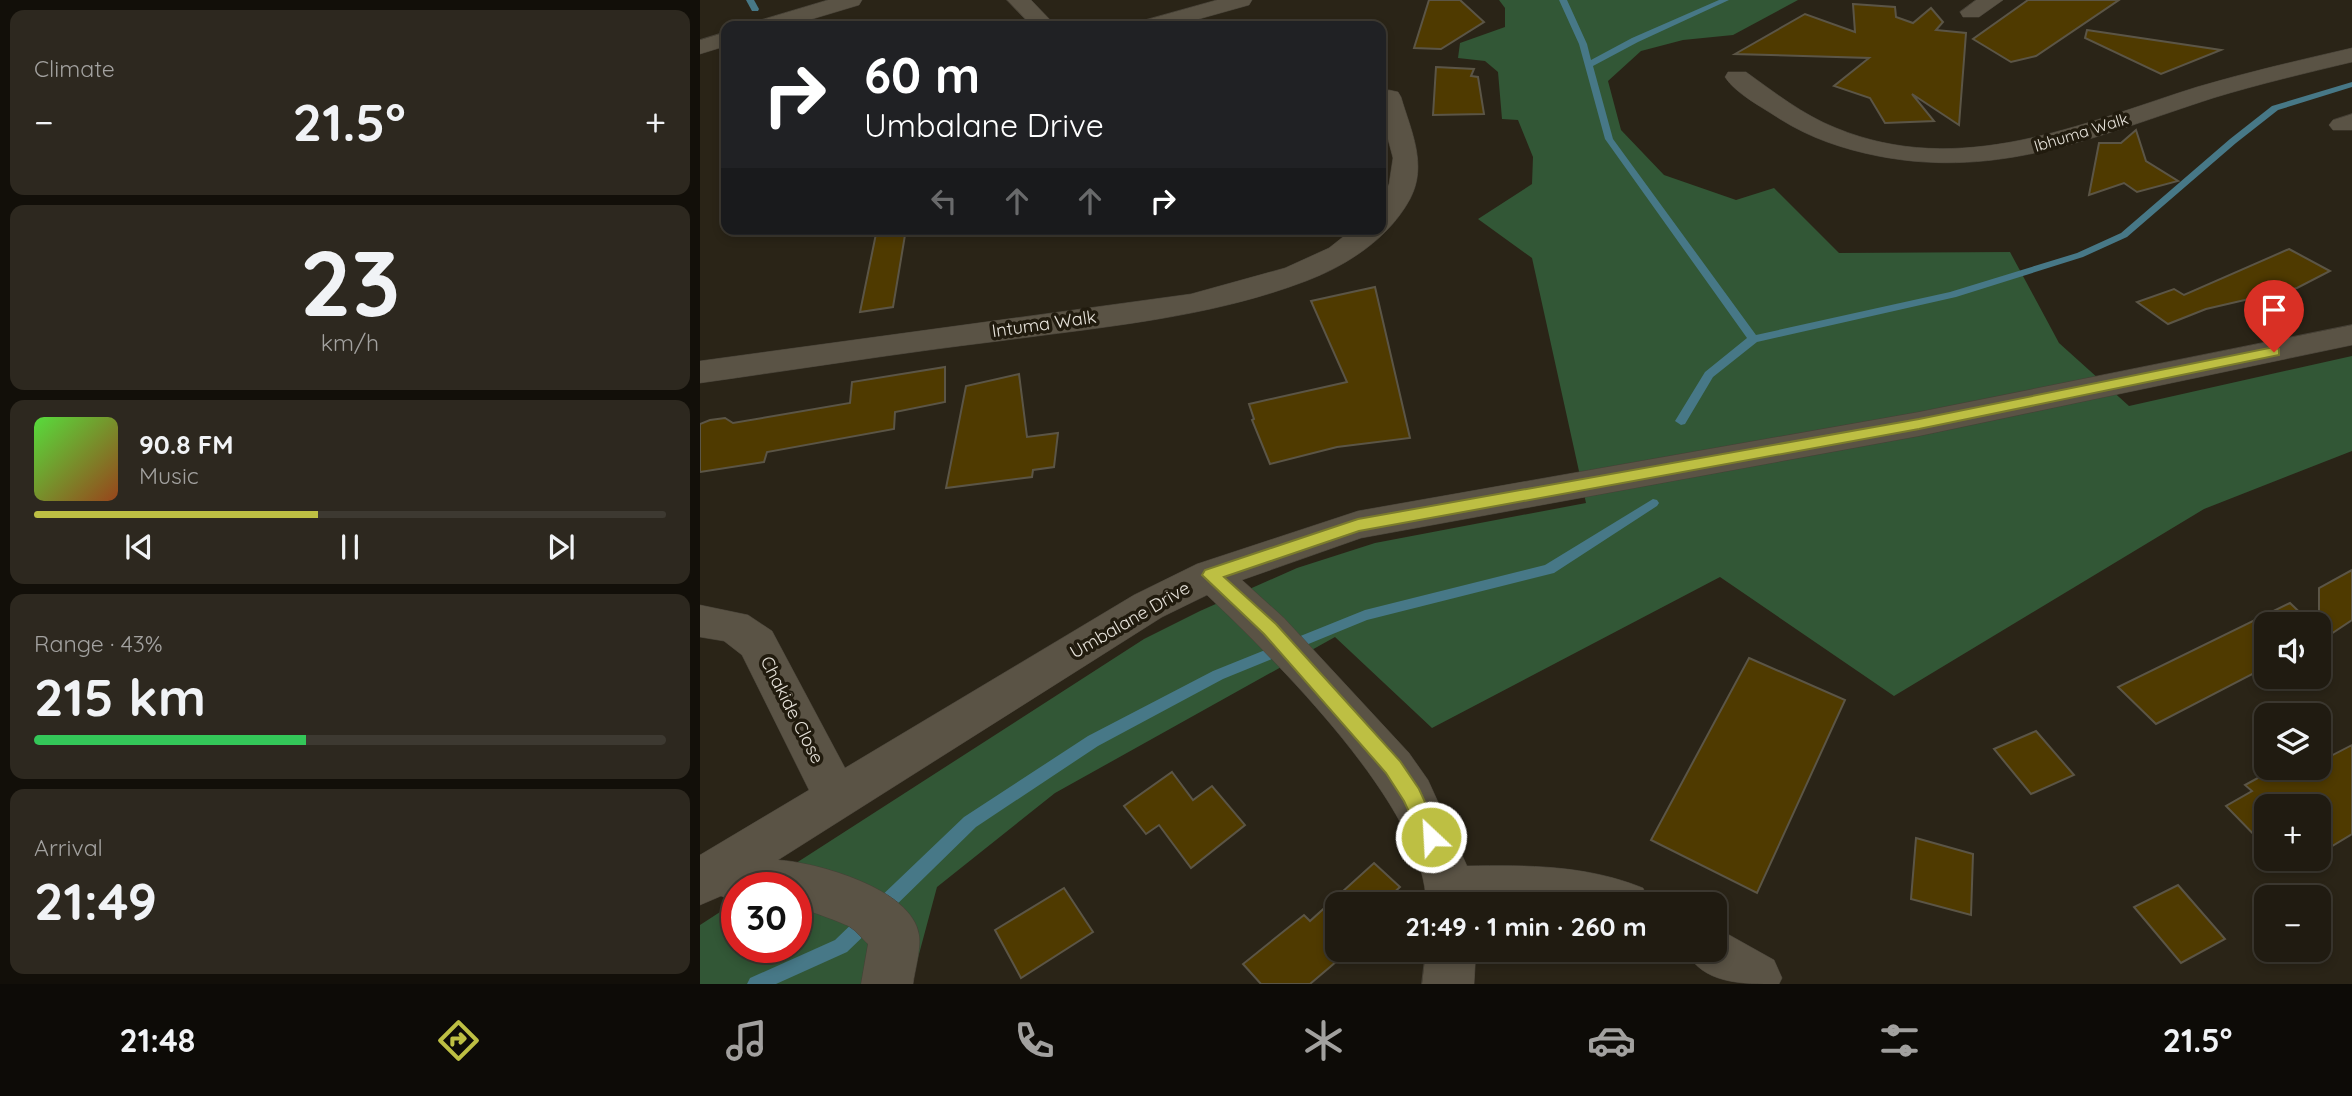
<!DOCTYPE html>
<html lang="en">
<head>
<meta charset="utf-8">
<style>
	:root { --surface:#201b11; --page:#2d281f; --text:#f1f3f6; --muted:#a2a19f; --line:#3d3931; --accent:#bdbf43 }
	body { margin:0; font-family:Quicksand,sans-serif; background:var(--page); color:var(--text); height:100vh; display:flex; flex-direction:column; font-size:26px; white-space:nowrap }
	* { box-sizing:border-box; margin:0 }
	p { font-size:23px; color:var(--muted) }
	.icon { flex:none; width:38px; height:38px; fill:none; stroke:currentColor; stroke-width:2; stroke-linecap:round; stroke-linejoin:round }
	.map { position:relative; flex:1; overflow:hidden }
	.drawer { display:flex; flex-direction:column; gap:10px; padding:10px; background:#120f09; width:700px }
	.drawer>* { flex:none }
	.banner { position:absolute; left:21px; top:21px; width:665px; height:214px; border-radius:14px; box-shadow:0 4px 10px #0003,0 0 0 2px var(--line); background:#202124; color:#fff; overflow:hidden }
	.fabs { position:absolute; left:1554px; top:612px; display:grid; gap:14px }
	.fabs a { display:grid; place-items:center; width:77px; height:77px; border-radius:14px; background:var(--surface); box-shadow:0 4px 10px #0003,0 0 0 2px var(--line); font-size:35px }
	.speed { position:absolute; left:21px; top:872px; display:flex; gap:14px; font-size:35px; font-weight:700; text-align:center }
	.speed>* { display:grid; place-content:center; width:91px; height:91px; border-radius:50%; background:var(--surface); box-shadow:0 4px 10px #0003,0 0 0 2px var(--line); line-height:1 }
	.speed .limit { border:10px solid #d22; background:#fff; color:#111 }
	.pin { position:absolute; display:grid; place-items:center; width:60px; height:60px; color:#fff; margin:-72px -30px; border-radius:50% 50% 50% 0; rotate:-45deg; box-shadow:0 0 7px #0007 }
	.pin .icon { rotate:45deg }
	.me { position:absolute; width:77px; margin:-38px; rotate:335deg; stroke-linejoin:round; filter:drop-shadow(0 0 5px #0008) }
	.turn { display:flex; align-items:center; gap:24px; height:147px; padding:0 28px; font-size:32px }
	.turn .icon { width:91px; height:91px; stroke-width:2.5 }
	.turn b { display:block; font-size:49px; line-height:60px }
	.lanes { display:flex; align-items:center; height:66px; padding:0 28px; background:#0003; justify-content:center; gap:35px; direction:ltr }
	.lanes .off { opacity:.35 }
	.big { font-size:52px; font-weight:700; line-height:1.1 }
	.drawer .card { flex:1; display:flex; flex-direction:column; justify-content:center; gap:10px; min-width:0; padding:0 24px; border-radius:14px; background:var(--page) }
	.drawer .dial { align-items:center; gap:0 }
	.dial b { font-size:91px; line-height:1 }
	.song { display:flex; align-items:center; gap:21px }
	.cover { width:84px; height:84px; border-radius:10px; background:linear-gradient(135deg,hsl(110 70% 55%),hsl(20 70% 35%)) }
	.played { height:7px; border-radius:4px; background:linear-gradient(90deg,var(--accent) 45%,var(--line) 45%) }
	.keys { display:flex; justify-content:space-around; direction:ltr }
	.heat { display:flex; justify-content:space-between; align-items:center; font-size:38px; direction:ltr }
	.charge { height:10px; border-radius:5px; background:linear-gradient(90deg,#34c759 43%,var(--line) 0) }
	.trip { position:absolute; left:625px; top:892px; width:402px; height:70px; border-radius:14px; background:var(--surface); box-shadow:0 4px 10px #0003,0 0 0 2px var(--line); font-weight:700; line-height:70px; text-align:center }
	.dock { display:flex; height:112px; justify-content:space-around; align-items:center; background:#0d0b07; color:var(--muted) }
	.dock .icon { width:49px; height:49px }
	.dock .current { color:var(--accent) }
	.dock b { font-size:32px; color:var(--text) }
	main { display:flex; flex:1; min-height:0 }
	.map>svg:first-child { display:block }
	.green { fill:#325736 }
	.lines { fill:none; stroke-linecap:round; stroke-linejoin:round }
	.stream { fill:#477887; fill-rule:evenodd }
	.building { fill:#4f3a00; stroke:#5b5546; stroke-width:2 }
	.street-casing { stroke:#464137; stroke-width:1 }
	.street { fill:#5a5345; fill-rule:evenodd }
	.route { fill:#bdbf43; stroke:#7b7c2c; stroke-width:2 }
	.labels { text-anchor:middle; stroke-width:7; stroke-linejoin:round; paint-order:stroke }
	.far-street-label { font-size:16px; fill:#e8e4dc; stroke:#211b0e }
	.street-label { font-size:18px; fill:#e8e4dc; stroke:#211b0e }
</style>
</head>
<body>
<main>
<section class="drawer">
<div class="card"><p>Climate</p>
<div class="heat"><a>−</a><b class="big">21.5°</b><a>+</a></div>
</div>
<div class="card dial"><b>23</b><p>km/h</p></div>
<div class="card">
<div class="song"><i class="cover"></i><div><b>90.8 FM</b><p>Music</p></div></div>
<div class="played"></div>
<div class="keys"><svg class="icon" aria-label="previous" viewBox="0 0 24 24"><path d="M18 5L8 12l10 7zM5 5v14"/></svg><svg class="icon" aria-label="pause" viewBox="0 0 24 24"><path d="M8 5v14M16 5v14"/></svg><svg class="icon" aria-label="next" viewBox="0 0 24 24"><path d="M6 5l10 7-10 7zM19 5v14"/></svg></div>
</div>
<div class="card"><p>Range · 43%</p><b class="big">215 km</b><div class="charge"></div></div>
<div class="card"><p>Arrival</p><b class="big">21:49</b></div>
</section>
<div class="map">
<svg width="1652" height="984" viewBox="0 0 1652 984">
	<rect width="100%" height="100%" fill="#2a2417"/>
	<path class="green" d="M799,0h299l-65,35 -50,5 -42,11 -33,30 13,49 43,45 72,25 38,-12 65,65 171,-1 49,91 70,63 223,-50v95l-148,58 -310,187 -174,-119 -288,151 -97,-91 -280,156 -118,94 -26,97h-211v-59l37,-24v46h59v-60h-37l385,-248 56,-28 97,-43 78,-25 211,-40 -54,-245 -54,-39 54,-35 1,-27 -15,-37 -16,-1 -4,-47 -13,-11 -27,-3 2,-15 45,-16v-19z"/>
	<g class="lines">
		<g class="stream">
			<path d="M46,0h8l5,9 -1,2h-6z"/>
			<path d="M859,0h8l20,44 4,16 41,-22 87,-38h10l-91,42 -45,24 20,73 143,196 194,-43 127,-39 44,-20 109,-94 42,-33 80,-24v5l-74,23 -42,33 -109,94 -44,20 -127,40 -199,45 -44,35 -28,47 -4,1 -6,-4 30,-49 42,-34 -142,-199 -26,-95z"/>
			<path d="M953,499l4,1 2,3 -2,3 -103,67 -187,47 -144,59 -125,67 -122,81 -90,88 -6,2 -6,-2 -2,-6 2,-6 90,-86 124,-81 125,-65 152,-61 180,-45z"/>
			<path d="M167,913l6,2 2,6 -2,6 -26,25 -71,32h-29l3,-6 85,-38 26,-25z"/>
		</g>
	</g>
	<g class="building">
		<path d="M729,0h31l24,22 -43,27 -27,-1z"/>
		<path d="M1328,0h91l-83,56 -25,6 -38,-23z"/>
		<path d="M1153,4l42,3 1,10 17,6 18,-15 12,14 -7,8 30,3 -7,92 -47,-31 22,27 -49,2 -15,-25 -36,-12 35,-28 -134,-4 70,-40 50,18z"/>
		<path d="M1387,30l134,20 -60,24 -76,-36z"/>
		<path d="M736,67l38,2 -3,7 7,1 6,37 -51,1z"/>
		<path d="M1436,130l10,31 32,20 -41,11 -13,-9 -35,12 10,-52h22z"/>
		<path d="M177,229h29l-13,78 -33,5z"/>
		<path d="M1589,249l41,22 -33,17 -91,21 -38,15 -31,-22 37,-13 10,6z"/>
		<path d="M675,287l35,151 -73,9 -67,17 -18,-44 2,-1 -5,-15 98,-22 -36,-81z"/>
		<path d="M245,367v35l-50,10 -1,17 -127,23 -3,10 -64,10v-48l10,-4 15,-2 8,5 117,-20 2,-21z"/>
		<path d="M319,374l8,63 31,-4 -4,34 -21,3 -1,7 -86,11 20,-102z"/>
		<path d="M1652,570v50l-33,22v-54z"/>
		<path d="M1590,603l23,22h-47v42l-110,57 -38,-37z"/>
		<path d="M1049,658l96,42 -88,193 -106,-53z"/>
		<path d="M1336,731l38,44 -43,19 -37,-45z"/>
		<path d="M1652,745v89l-33,20v-47h-53v40l-40,-41 26,-15 -7,-6 31,-17h43v-6z"/>
		<path d="M472,772l21,28 19,-14 33,39 -54,43 -32,-43 -13,9 -22,-28z"/>
		<path d="M1216,838l57,16 -2,61 -60,-16z"/>
		<path d="M674,863l26,24 -20,18h-43v56l-27,23h-49l-18,-20 61,-49 6,6z"/>
		<path d="M1478,885l47,54 -44,24 -47,-56z"/>
		<path d="M364,888l29,44 -72,46 -26,-48z"/>
	</g>
	<g class="lines">
		<defs>
			<g id="street">
				<path d="M128,0h34l-3,5 -70,21h-34l3,-5z"/>
				<path d="M307,0h24l25,26h-24z"/>
				<path d="M517,0h35l-3,5 -75,21h-35l3,-5z"/>
				<path d="M1276,0h27l-24,17h-16l-3,-5z"/>
				<path d="M26,32v14l-26,8v-14z"/>
				<path d="M1652,48v14c-46,11 -93,22 -139,36 -114,37 -212,82 -335,58 -35,-7 -68,-18 -98,-37 -18,-12 -44,-25 -55,-42l3,-5h18c28,20 57,43 90,56 124,51 244,-4 361,-41 51,-15 103,-27 155,-39z"/>
				<path d="M689,90l9,2 3,5c10,34 27,68 9,102 -21,39 -62,66 -104,82 -97,37 -204,46 -307,60 -100,12 -199,28 -299,42v-22l491,-67 94,-26 44,-20 24,-19h28v-28l8,-17 4,-26 -12,-45v-21z"/>
				<path d="M1652,114v16h-19l-4,-5 4,-5z"/>
				<path d="M1652,325v20l-433,91 -558,102 -119,42 42,38 125,135 19,27 39,86c61,-1 119,-1 176,22l8,17h-225c2,-95 -152,-246 -219,-310l-45,22 -384,243c38,2 135,29 141,75 2,15 -4,34 -6,49h-52l7,-40c-6,-5 -11,-13 -18,-17 -4,-3 -48,-19 -54,-20v-20h-59v15l-16,-6 -21,9v-50l109,-65 -67,-135 -18,-14 -24,-4v-32l48,10 24,16 73,137 289,-173 63,-31 161,-53 561,-99z"/>
				<path d="M1015,927l59,33 8,18 -3,6c-39,0 -76,0 -94,-34h30z"/>
				<path d="M726,950h50l-2,34h-52z"/>
			</g>
		</defs>
		<use href="#street" class="street-casing"/>
		<use href="#street" class="street"/>
	</g>
	<path class="route" d="M1574,347l5,2v6l-360,74 -560,102 -135,46 52,47 124,137 19,28 22,48 -3,7 -7,3 -7,-3 -20,-43 -18,-28 -122,-139 -62,-59 3,-5 153,-51 561,-100z"/>
	<g class="labels">
		<g class="far-street-label">
			<text transform="translate(1381 132) rotate(-17)" y="6">Ibhuma Walk</text>
		</g>
		<g class="street-label">
			<text transform="translate(344 324) rotate(-8)" y="6">Intuma Walk</text>
			<text transform="translate(430 620) rotate(-30)" y="6">Umbalane Drive</text>
			<text transform="translate(92 710) rotate(63)" y="6">Chakide Close</text>
		</g>
	</g>
</svg>
<div class="fabs">
<a><svg class="icon" aria-label="sound" viewBox="0 0 24 24"><path d="M4 9h4l5-4v14l-5-4H4zM17 9q2 3 0 6"/></svg></a>
<a><svg class="icon" aria-label="layers" viewBox="0 0 24 24"><path d="M12 4l9 5-9 5-9-5zM3 14l9 5 9-5"/></svg></a>
<a>+</a>
<a>−</a>
</div>
<div class="speed"><div class="limit">30</div></div>
<div class="pin" style="left:1574px;top:352px;background:#d93025"><svg class="icon" aria-label="arrive" viewBox="0 0 24 24"><path d="M6 21V4h12l-3 4 3 4H6"/></svg></div>
<svg class="me" style="left:731px;top:837px" viewBox="-20 -20 40 40"><circle r="17" fill="#bdbf43" stroke="#fff" stroke-width="3"/><path d="M0-11L8 9 0 5-8 9z" fill="#fff"/></svg>
<div class="trip">21:49 · 1 min · 260 m</div>
<div class="banner">
<div class="turn"><svg class="icon" aria-label="right" viewBox="0 0 24 24"><path d="M7 20v-9h11M14 6l5 5-5 5"/></svg><div><b>60 m</b>Umbalane Drive</div></div>
<div class="lanes"><svg class="icon off" aria-label="left" viewBox="0 0 24 24"><path d="M17 20v-9H6M10 6l-5 5 5 5"/></svg><svg class="icon off" aria-label="ahead" viewBox="0 0 24 24"><path d="M12 20V5M6 11l6-6 6 6"/></svg><svg class="icon off" aria-label="ahead" viewBox="0 0 24 24"><path d="M12 20V5M6 11l6-6 6 6"/></svg><svg class="icon" aria-label="right" viewBox="0 0 24 24"><path d="M7 20v-9h11M14 6l5 5-5 5"/></svg></div>
</div>
</div>
</main>
<nav class="dock">
<b>21:48</b>
<svg class="icon current" aria-label="directions" viewBox="0 0 24 24"><path d="M12 3l9 9-9 9-9-9zM9 14v-3h6M13 9l2 2-2 2"/></svg>
<svg class="icon" aria-label="music" viewBox="0 0 24 24"><path d="M9 18V5l10-2v13"/><circle cx="6" cy="18" r="3"/><circle cx="16" cy="16" r="3"/></svg>
<svg class="icon" aria-label="phone" viewBox="0 0 24 24"><path d="M5 4h4l2 5-3 2q2 4 5 5l2-3 5 2v4C11 20 4 13 5 4z"/></svg>
<svg class="icon" aria-label="climate" viewBox="0 0 24 24"><path d="M12 3v18M4 7l16 10M4 17L20 7"/></svg>
<svg class="icon" aria-label="car" viewBox="0 0 24 24"><path d="M5 17H2v-5l4-1 3-4h7l3 4 3 1v5h-3M9 17h6M6 11h13"/><circle cx="7" cy="17" r="2"/><circle cx="17" cy="17" r="2"/></svg>
<svg class="icon" aria-label="filters" viewBox="0 0 24 24"><path d="M4 7h16M4 17h16"/><circle cx="9" cy="7" r="2"/><circle cx="15" cy="17" r="2"/></svg>
<b>21.5°</b>
</nav>
</body>
</html>
